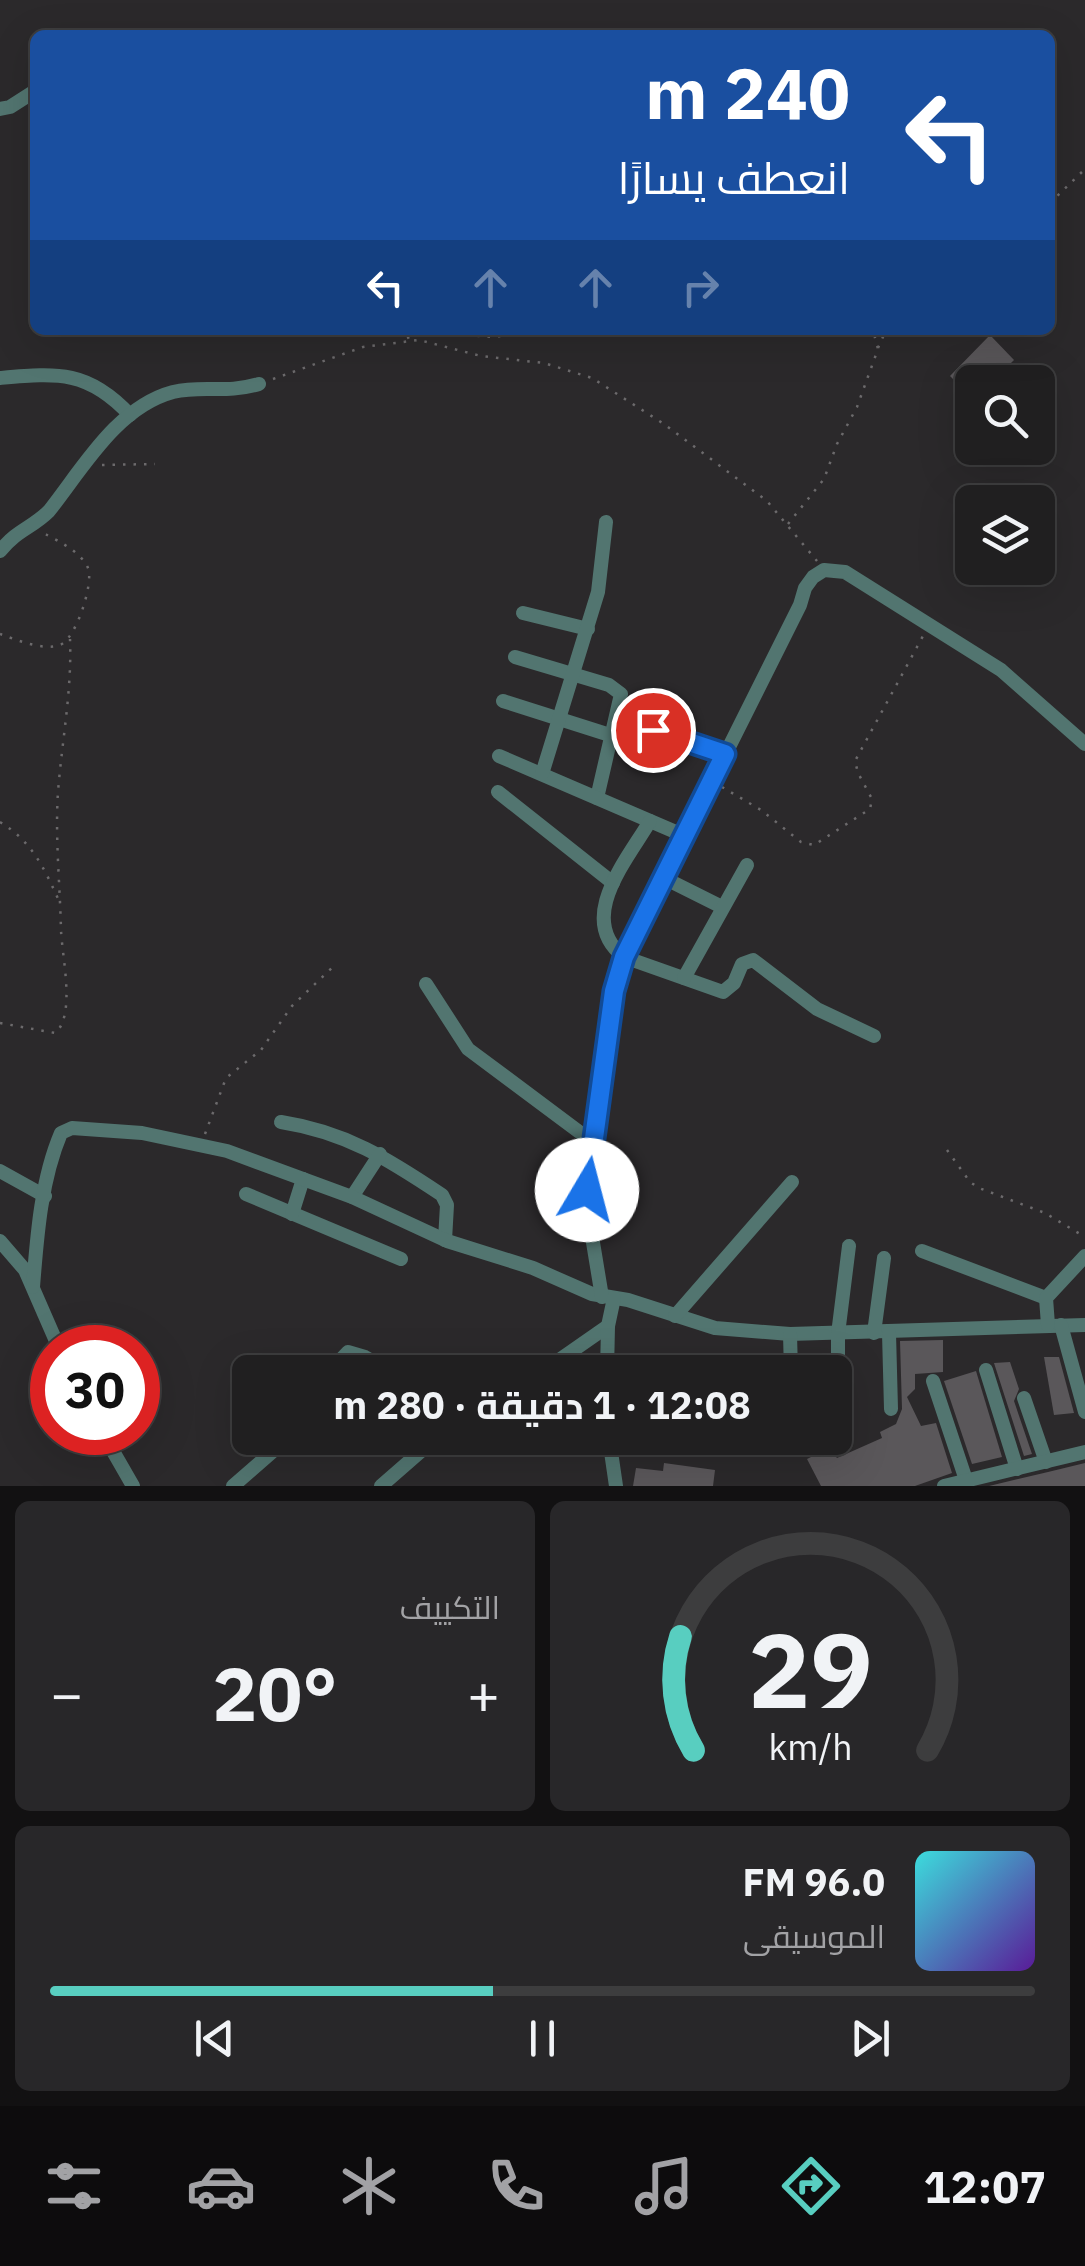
<!DOCTYPE html>
<html lang="ar">
<head>
<meta charset="utf-8">
<style>
	:root { --surface:#201f20; --page:#282729; --text:#f1f3f6; --muted:#a2a2a5; --line:#3d3d3e; --accent:#58cec0 }
	body { margin:0; font-family:"IBM Plex Sans",Cairo,sans-serif; background:var(--page); color:var(--text); direction:rtl; height:100vh; display:flex; flex-direction:column; font-size:38px; white-space:nowrap }
	* { box-sizing:border-box; margin:0 }
	p { font-size:32px; color:var(--muted) }
	.icon { flex:none; width:55px; height:55px; fill:none; stroke:currentColor; stroke-width:2; stroke-linecap:round; stroke-linejoin:round }
	.map { position:relative; height:1486px; overflow:hidden; direction:ltr }
	.sheet { display:flex; flex-direction:column; gap:15px; padding:15px; background:#121112; flex:1 }
	.sheet>* { flex:none }
	.guide { position:absolute; left:30px; top:30px; width:1025px; height:305px; border-radius:15px; box-shadow:0 10px 40px #0002,0 0 0 2px var(--line); direction:rtl; background:#1a4fa0; color:#fff; overflow:hidden }
	.fabs { position:absolute; left:955px; top:365px; display:grid; gap:20px }
	.fabs a { display:grid; place-items:center; width:100px; height:100px; border-radius:15px; background:var(--surface); box-shadow:0 10px 40px #0002,0 0 0 2px var(--line); font-size:50px }
	.speed { position:absolute; left:30px; top:1325px; display:flex; gap:20px; font-size:50px; font-weight:700; text-align:center }
	.speed>* { display:grid; place-content:center; width:130px; height:130px; border-radius:50%; background:var(--surface); box-shadow:0 10px 40px #0002,0 0 0 2px var(--line); line-height:1 }
	.speed .limit { border:15px solid #d22; background:#fff; color:#111 }
	.pin { position:absolute; display:grid; place-items:center; width:85px; height:85px; color:#fff; margin:-42px; border:5px solid #fff; border-radius:50%; box-shadow:0 2px 10px #0007 }
	.me { position:absolute; width:110px; margin:-55px; rotate:8deg; stroke-linejoin:round; filter:drop-shadow(0 0 8px #0008) }
	.turn { display:flex; align-items:center; gap:35px; height:210px; padding:0 40px; font-size:45px }
	.turn .icon { width:130px; height:130px; stroke-width:2.5 }
	.turn b { display:block; font-size:70px; line-height:85px }
	.lanes { display:flex; align-items:center; height:95px; padding:0 40px; background:#0003; justify-content:center; gap:50px; direction:ltr }
	.lanes .off { opacity:.35 }
	.big { font-size:75px; font-weight:700; line-height:1.1 }
	.sheet .tile { flex:1; display:flex; flex-direction:column; justify-content:center; gap:15px; min-width:0; padding:0 35px; border-radius:15px; background:var(--page) }
	.sheet .dial { align-items:center; gap:0 }
	.dial svg { height:260px; overflow:visible; fill:none; stroke:var(--line); stroke-width:7; stroke-linecap:round; text-anchor:middle }
	.dial text { fill:var(--text); stroke:none }
	.song { display:flex; align-items:center; gap:30px }
	.cover { width:120px; height:120px; border-radius:15px; background:linear-gradient(135deg,hsl(180 70% 55%),hsl(270 70% 35%)) }
	.played { height:10px; border-radius:5px; background:linear-gradient(90deg,var(--accent) 45%,var(--line) 45%) }
	.keys { display:flex; justify-content:space-around; direction:ltr }
	.heat { display:flex; justify-content:space-between; align-items:center; font-size:55px; direction:ltr }
	.sheet .tiles { flex:1; display:grid; gap:15px; grid-template-columns:1fr 1fr }
	.tile:last-child { grid-column:span 2 }
	.trip { position:absolute; left:232px; top:1355px; width:620px; height:100px; border-radius:15px; background:var(--surface); box-shadow:0 10px 40px #0002,0 0 0 2px var(--line); font-weight:700; line-height:100px; text-align:center; direction:rtl }
	.dock { display:flex; height:160px; justify-content:space-around; align-items:center; background:#0d0c0d; color:var(--muted) }
	.dock .icon { width:70px; height:70px }
	.dock .current { color:var(--accent) }
	.dock b { font-size:45px; color:var(--text) }
	.map>svg:first-child { display:block }
	.building { fill:#5a575a }
	.lines { fill:none; stroke-linecap:round; stroke-linejoin:round }
	.path { stroke:#6c6a6c; stroke-width:2.5; stroke-dasharray:2.5 8; stroke-linecap:butt }
	.minor { stroke:#527570; stroke-width:14 }
	.route-casing { stroke:#114b97; stroke-width:25 }
	.route { stroke:#1a73e8; stroke-width:18 }
</style>
</head>
<body>
<div class="map">
<svg width="1085" height="1486" viewBox="0 0 1085 1486">
	<rect width="100%" height="100%" fill="#2b292b"/>
	<g class="building">
		<path d="M990,335l24,25 -22,22h-20v16l-22,-22z"/>
		<path d="M943,1340v32l-28,2v15l-8,8 14,29 15,-3 16,50 -37,13h-94l-14,-27 22,-11 8,10 45,-20 -2,-6 16,-8 6,-15 -2,-68z"/>
		<path d="M1044,1357h15l15,56 -20,2z"/>
		<path d="M1010,1362l9,27 -5,12 18,53 -8,2 -30,-93z"/>
		<path d="M976,1371l26,86 -30,7 -28,-83z"/>
		<path d="M664,1463l51,7 -2,16h-80l3,-18 27,3z"/>
		<path d="M1085,1463v23h-96l59,-14z"/>
	</g>
	<g class="lines">
		<g class="path">
			<path d="M675,35h1"/>
			<path d="M1050,203l35,-34"/>
			<path d="M446,330c23,5 51,12 73,0"/>
			<path d="M407,338l21,-8"/>
			<path d="M878,348l8,-18"/>
			<path d="M273,379l90,-32 56,-7 62,16 63,7 48,15 72,46 103,77 50,60"/>
			<path d="M102,465l53,-1"/>
			<path d="M788,524l36,-45 13,-35 20,-37 21,-58 -5,-19"/>
			<path d="M0,634c17,6 43,17 60,11 16,-6 34,-62 28,-77 -6,-15 -29,-27 -43,-34"/>
			<path d="M722,787l39,23 40,32 13,3 56,-36 2,-10 -14,-26 -3,-12 68,-125"/>
			<path d="M0,822c33,20 45,48 60,81"/>
			<path d="M0,1023l55,10c21,-17 7,-76 6,-103 -1,-45 -6,-93 -3,-138 4,-52 14,-101 12,-153"/>
			<path d="M205,1134l21,-56 35,-28 31,-44 43,-41"/>
			<path d="M947,1150l23,32 9,6 66,25 40,24"/>
		</g>
		<g class="minor">
			<path d="M0,109l10,-2 25,-16"/>
			<path d="M0,378c58,-5 88,-8 130,37"/>
			<path d="M0,551c18,-22 32,-23 49,-40 34,-43 68,-104 124,-119 31,-7 52,2 86,-8"/>
			<path d="M523,613l65,16"/>
			<path d="M515,657l94,28 12,9 -24,104"/>
			<path d="M503,701l110,35"/>
			<path d="M617,718l108,36"/>
			<path d="M499,756l186,80"/>
			<path d="M542,774l56,-182 8,-70"/>
			<path d="M498,792l115,91"/>
			<path d="M650,821c-23,39 -75,98 -26,136l99,35 11,-9 8,-19 11,-4 64,49 57,27"/>
			<path d="M662,877l60,30"/>
			<path d="M684,978l63,-113"/>
			<path d="M426,984l42,65 126,94"/>
			<path d="M281,1122c65,10 107,37 161,73l5,10 -2,35"/>
			<path d="M0,1171l45,25"/>
			<path d="M246,1194l155,65"/>
			<path d="M352,1197l28,-43"/>
			<path d="M292,1214l11,-35"/>
			<path d="M0,1241l25,29 34,78"/>
			<path d="M922,1251l124,47"/>
			<path d="M33,1287c4,-51 8,-107 28,-154l11,-5 70,5 85,18 125,46 95,44 86,27 59,26 36,6 87,28 75,6 295,-9"/>
			<path d="M602,1297l-16,-97 28,-209 10,-34 176,-352 5,-17 8,-11 11,-7 21,2 156,98 84,74"/>
			<path d="M675,1316l117,-134"/>
			<path d="M1048,1325l-2,-27 39,-42"/>
			<path d="M1061,1325l24,87"/>
			<path d="M874,1333l10,-75"/>
			<path d="M889,1333l2,76"/>
			<path d="M790,1334l1,38"/>
			<path d="M986,1370l31,99"/>
			<path d="M329,1372l19,-20 17,5 27,15"/>
			<path d="M542,1372l66,-46"/>
			<path d="M607,1372l1,-46 6,-28"/>
			<path d="M933,1381l33,99"/>
			<path d="M1024,1398l22,64"/>
			<path d="M102,1432l31,54"/>
			<path d="M609,1438l7,48"/>
			<path d="M838,1443v-109l11,-88"/>
			<path d="M233,1486l55,-48"/>
			<path d="M381,1486l55,-48"/>
			<path d="M944,1486l141,-34"/>
		</g>
	</g>
	<g class="lines">
		<defs>
			<path id="route" d="M587,1190l27,-199 10,-34 101,-203 -72,-24"/>
		</defs>
		<use href="#route" class="route-casing"/>
		<use href="#route" class="route"/>
	</g>
</svg>
<div class="fabs">
<a><svg class="icon" aria-label="search" viewBox="0 0 24 24"><circle cx="10" cy="10" r="6"/><path d="M15 15l6 6"/></svg></a>
<a><svg class="icon" aria-label="layers" viewBox="0 0 24 24"><path d="M12 4l9 5-9 5-9-5zM3 14l9 5 9-5"/></svg></a>
</div>
<div class="speed"><div class="limit">30</div></div>
<div class="pin" style="left:653px;top:730px;background:#d93025"><svg class="icon" aria-label="arrive" viewBox="0 0 24 24"><path d="M6 21V4h12l-3 4 3 4H6"/></svg></div>
<svg class="me" style="left:587px;top:1190px" viewBox="-20 -20 40 40"><circle r="19" fill="#fff"/><path d="M0-13L10 11 0 6-10 11z" fill="#1a73e8"/></svg>
<div class="trip">12:08 · 1 دقيقة · 280 m</div>
<div class="guide">
<div class="turn"><svg class="icon" aria-label="left" viewBox="0 0 24 24"><path d="M17 20v-9H6M10 6l-5 5 5 5"/></svg><div><b>240 m</b>انعطف يسارًا</div></div>
<div class="lanes"><svg class="icon" aria-label="left" viewBox="0 0 24 24"><path d="M17 20v-9H6M10 6l-5 5 5 5"/></svg><svg class="icon off" aria-label="ahead" viewBox="0 0 24 24"><path d="M12 20V5M6 11l6-6 6 6"/></svg><svg class="icon off" aria-label="ahead" viewBox="0 0 24 24"><path d="M12 20V5M6 11l6-6 6 6"/></svg><svg class="icon off" aria-label="right" viewBox="0 0 24 24"><path d="M7 20v-9h11M14 6l5 5-5 5"/></svg></div>
</div>
</div>
<section class="sheet">
<div class="tiles">
<div class="tile dial"><svg viewBox="0 0 100 80">
<path d="M14 69A42 42 0 1 1 86 69"/>
<path d="M14 69A42 42 0 0 1 10 34" stroke="#58cec0"/>
<text x="50" y="56" font-size="32" font-weight="700">29</text>
<text x="50" y="72" font-size="11">km/h</text>
</svg></div>
<div class="tile"><p>التكييف</p>
<div class="heat"><a>−</a><b class="big">20°</b><a>+</a></div>
</div>
<div class="tile">
<div class="song"><i class="cover"></i><div><b>96.0 FM</b><p>الموسيقى</p></div></div>
<div class="played"></div>
<div class="keys"><svg class="icon" aria-label="previous" viewBox="0 0 24 24"><path d="M18 5L8 12l10 7zM5 5v14"/></svg><svg class="icon" aria-label="pause" viewBox="0 0 24 24"><path d="M8 5v14M16 5v14"/></svg><svg class="icon" aria-label="next" viewBox="0 0 24 24"><path d="M6 5l10 7-10 7zM19 5v14"/></svg></div>
</div>
</div>
</section>
<nav class="dock">
<b>12:07</b>
<svg class="icon current" aria-label="directions" viewBox="0 0 24 24"><path d="M12 3l9 9-9 9-9-9zM9 14v-3h6M13 9l2 2-2 2"/></svg>
<svg class="icon" aria-label="music" viewBox="0 0 24 24"><path d="M9 18V5l10-2v13"/><circle cx="6" cy="18" r="3"/><circle cx="16" cy="16" r="3"/></svg>
<svg class="icon" aria-label="phone" viewBox="0 0 24 24"><path d="M5 4h4l2 5-3 2q2 4 5 5l2-3 5 2v4C11 20 4 13 5 4z"/></svg>
<svg class="icon" aria-label="climate" viewBox="0 0 24 24"><path d="M12 3v18M4 7l16 10M4 17L20 7"/></svg>
<svg class="icon" aria-label="car" viewBox="0 0 24 24"><path d="M5 17H2v-5l4-1 3-4h7l3 4 3 1v5h-3M9 17h6M6 11h13"/><circle cx="7" cy="17" r="2"/><circle cx="17" cy="17" r="2"/></svg>
<svg class="icon" aria-label="filters" viewBox="0 0 24 24"><path d="M4 7h16M4 17h16"/><circle cx="9" cy="7" r="2"/><circle cx="15" cy="17" r="2"/></svg>
</nav>
</body>
</html>
